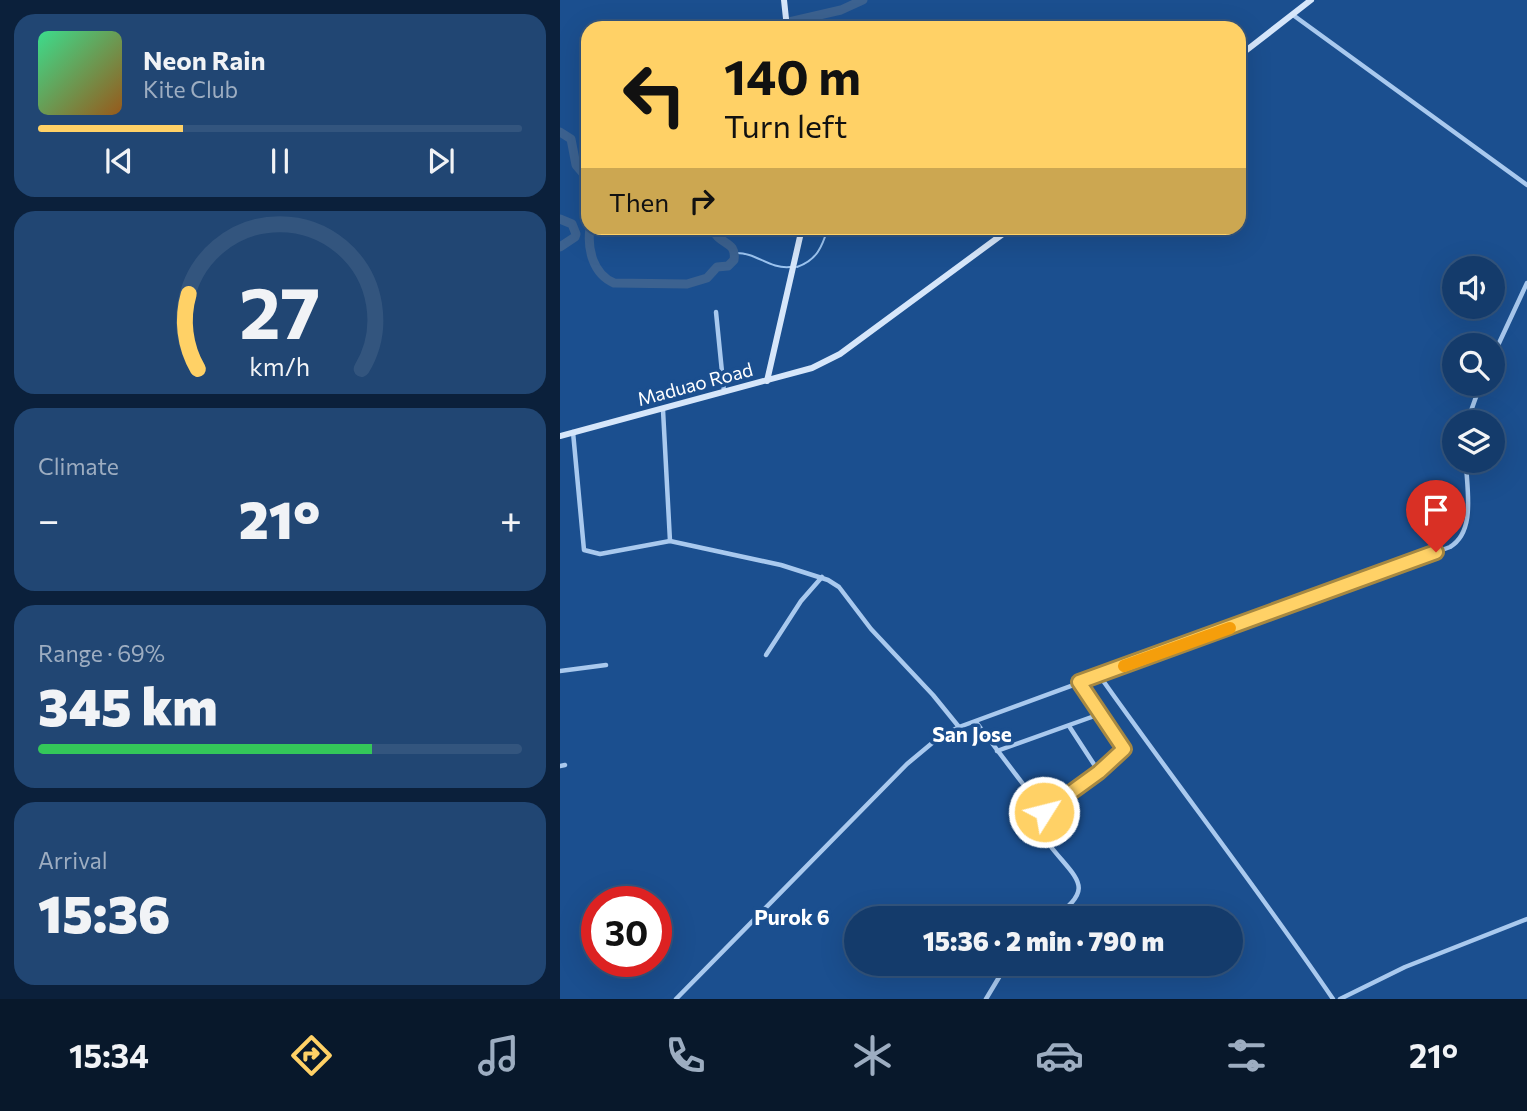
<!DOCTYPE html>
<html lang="en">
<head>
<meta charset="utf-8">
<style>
	:root { --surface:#143b6b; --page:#214673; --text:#f1f3f6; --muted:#9dadc1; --line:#33557e; --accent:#ffd166 }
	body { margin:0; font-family:Commissioner,sans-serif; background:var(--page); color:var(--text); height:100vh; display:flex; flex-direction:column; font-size:26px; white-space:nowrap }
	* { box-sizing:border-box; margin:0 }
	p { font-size:23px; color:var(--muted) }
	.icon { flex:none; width:38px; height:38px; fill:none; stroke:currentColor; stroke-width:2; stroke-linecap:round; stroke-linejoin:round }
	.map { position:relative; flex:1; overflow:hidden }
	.details { display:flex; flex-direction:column; gap:14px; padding:14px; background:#0b203b; width:560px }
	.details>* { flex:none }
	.guide { position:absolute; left:21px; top:21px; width:665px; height:214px; border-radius:21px; box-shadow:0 7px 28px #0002,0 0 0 2px var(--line); background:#ffd166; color:#111; overflow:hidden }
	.buttons { position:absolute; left:882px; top:256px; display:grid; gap:14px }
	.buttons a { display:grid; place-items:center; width:63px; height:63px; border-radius:50%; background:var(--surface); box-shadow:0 7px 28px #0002,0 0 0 2px var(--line); font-size:35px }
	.speed { position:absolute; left:21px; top:886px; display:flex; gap:14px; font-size:35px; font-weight:700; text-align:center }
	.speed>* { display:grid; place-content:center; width:91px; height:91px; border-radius:50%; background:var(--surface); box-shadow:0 7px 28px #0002,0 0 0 2px var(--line); line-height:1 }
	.speed .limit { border:10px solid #d22; background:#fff; color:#111 }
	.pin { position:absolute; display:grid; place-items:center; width:60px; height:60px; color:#fff; margin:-72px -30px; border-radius:50% 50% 50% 0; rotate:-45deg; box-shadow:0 0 7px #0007 }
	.pin .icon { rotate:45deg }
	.me { position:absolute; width:77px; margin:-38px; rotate:54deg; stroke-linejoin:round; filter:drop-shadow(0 0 5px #0008) }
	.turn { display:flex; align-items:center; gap:24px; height:147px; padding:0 28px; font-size:32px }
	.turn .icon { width:91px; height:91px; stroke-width:2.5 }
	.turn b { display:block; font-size:49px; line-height:60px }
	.then { display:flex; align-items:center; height:66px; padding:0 28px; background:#0003; gap:14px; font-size:26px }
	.big { font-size:52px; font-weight:800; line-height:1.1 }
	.details .card { flex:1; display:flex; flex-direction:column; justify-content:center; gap:10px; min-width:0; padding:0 24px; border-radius:21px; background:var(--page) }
	.details .dial { align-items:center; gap:0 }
	.dial svg { height:182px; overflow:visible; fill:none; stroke:var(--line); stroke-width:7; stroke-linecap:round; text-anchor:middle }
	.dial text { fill:var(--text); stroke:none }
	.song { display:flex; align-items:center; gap:21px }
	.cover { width:84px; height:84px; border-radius:10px; background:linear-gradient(135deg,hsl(150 70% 55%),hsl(30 70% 35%)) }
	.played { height:7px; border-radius:4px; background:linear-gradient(90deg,var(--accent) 30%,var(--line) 30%) }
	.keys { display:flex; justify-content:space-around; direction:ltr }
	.heat { display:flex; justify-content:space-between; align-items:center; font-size:38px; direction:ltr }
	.charge { height:10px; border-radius:5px; background:linear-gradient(90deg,#34c759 69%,var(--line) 0) }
	.trip { position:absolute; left:284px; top:906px; width:399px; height:70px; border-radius:35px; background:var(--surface); box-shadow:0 7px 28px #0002,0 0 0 2px var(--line); font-weight:800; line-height:70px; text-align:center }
	.menu { display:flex; height:112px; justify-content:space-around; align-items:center; background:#08182b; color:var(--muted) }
	.menu .icon { width:49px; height:49px }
	.menu .on { color:var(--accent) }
	.menu b { font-size:32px; color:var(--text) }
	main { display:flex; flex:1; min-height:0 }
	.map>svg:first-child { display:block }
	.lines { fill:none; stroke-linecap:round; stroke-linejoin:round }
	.stream { stroke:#9cc4f0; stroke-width:2 }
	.river { stroke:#3c6290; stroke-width:9 }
	.street { stroke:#a9c9ee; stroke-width:4.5 }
	.secondary { stroke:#d6e6fa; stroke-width:6 }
	.route-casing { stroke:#a68842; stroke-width:18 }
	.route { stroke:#ffd166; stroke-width:12 }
	.slow { stroke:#f59e0b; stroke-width:12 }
	.labels { text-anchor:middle; stroke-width:7; stroke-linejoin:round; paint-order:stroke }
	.street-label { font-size:19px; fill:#fff; stroke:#1b4f8f }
	.neighbourhood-label { font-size:21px; font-weight:bold; fill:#fff; stroke:#1b4f8f }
</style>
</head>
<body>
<main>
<section class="details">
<div class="card">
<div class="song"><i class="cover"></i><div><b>Neon Rain</b><p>Kite Club</p></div></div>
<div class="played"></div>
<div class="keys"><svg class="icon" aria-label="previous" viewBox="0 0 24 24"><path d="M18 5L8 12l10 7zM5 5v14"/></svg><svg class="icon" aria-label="pause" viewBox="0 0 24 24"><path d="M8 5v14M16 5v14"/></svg><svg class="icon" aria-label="next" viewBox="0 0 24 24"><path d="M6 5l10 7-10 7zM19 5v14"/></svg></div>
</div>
<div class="card dial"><svg viewBox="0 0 100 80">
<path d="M14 69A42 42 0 1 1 86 69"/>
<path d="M14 69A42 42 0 0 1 10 36" stroke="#ffd166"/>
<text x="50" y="56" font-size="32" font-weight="700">27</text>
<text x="50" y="72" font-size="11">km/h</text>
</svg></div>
<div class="card"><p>Climate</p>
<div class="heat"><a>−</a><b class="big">21°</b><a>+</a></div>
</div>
<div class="card"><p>Range · 69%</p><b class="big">345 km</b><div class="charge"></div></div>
<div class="card"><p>Arrival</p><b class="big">15:36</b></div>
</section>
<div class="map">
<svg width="967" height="999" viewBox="0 0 967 999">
	<rect width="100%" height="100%" fill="#1b4f8f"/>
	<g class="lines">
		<g class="stream">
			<path d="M175,253c21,-1 34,16 55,14"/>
			<path d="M237,267c20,-7 25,-20 31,-39"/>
		</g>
		<g class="river">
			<path d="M202,28l79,-18 22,-10"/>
			<path d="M0,132l11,7 5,26 12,14"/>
			<path d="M0,219l12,5 4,10 -1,3 -15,10"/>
			<path d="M30,228c-3,21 3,46 24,55l73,1 20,-6 10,-11 11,-1 6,-6c3,-20 -15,-14 -22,-32"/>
		</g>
		<g class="street">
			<path d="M733,15l234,170"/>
			<path d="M156,312l8,80"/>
			<path d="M933,356l34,-73"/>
			<path d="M103,410l7,131"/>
			<path d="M907,422l14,-39"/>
			<path d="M13,432l11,118 16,4 70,-13 111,24 47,15 11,7 32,42 62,66 26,32"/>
			<path d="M206,655l35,-54 21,-24"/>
			<path d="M0,671l46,-6"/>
			<path d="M539,675c77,109 159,214 234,324"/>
			<path d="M416,722l75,99c2,9 -7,13 -3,22 27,36 51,44 4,76"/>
			<path d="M509,726l30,46"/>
			<path d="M437,751l103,-37"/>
			<path d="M0,766l5,-1"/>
			<path d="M484,812l55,-40 24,-23 -45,-67"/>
			<path d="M116,999l231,-235 30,-25 22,-12 491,-180c27,-16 16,-61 16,-87"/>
			<path d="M426,999l21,-35"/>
			<path d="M780,999l65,-32 122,-48"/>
		</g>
		<g class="secondary">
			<path d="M224,0l3,28"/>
			<path d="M679,56l72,-56"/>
			<path d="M207,381l35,-153"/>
			<path d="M0,436l252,-68 28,-14 171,-126"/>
		</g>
	</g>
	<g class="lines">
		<defs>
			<path id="route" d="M484,812l55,-40 25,-23 -45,-67 357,-130"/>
		</defs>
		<use href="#route" class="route-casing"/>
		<use href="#route" class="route"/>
		<path class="slow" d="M564,666l106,-38"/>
	</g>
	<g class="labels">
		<g class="street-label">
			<text transform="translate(135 384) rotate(-15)" y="7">Maduao Road</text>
		</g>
		<g class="neighbourhood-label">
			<text x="412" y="742">San Jose</text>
			<text x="232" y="925">Purok 6</text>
		</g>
	</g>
</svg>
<div class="buttons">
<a><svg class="icon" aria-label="sound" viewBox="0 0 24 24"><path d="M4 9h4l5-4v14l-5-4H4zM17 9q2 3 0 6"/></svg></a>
<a><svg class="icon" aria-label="search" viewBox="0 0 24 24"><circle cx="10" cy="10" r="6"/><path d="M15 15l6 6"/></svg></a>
<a><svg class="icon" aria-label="layers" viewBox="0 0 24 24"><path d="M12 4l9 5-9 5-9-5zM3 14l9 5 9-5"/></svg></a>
</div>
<div class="speed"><div class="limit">30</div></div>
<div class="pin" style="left:876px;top:552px;background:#d93025"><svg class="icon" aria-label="arrive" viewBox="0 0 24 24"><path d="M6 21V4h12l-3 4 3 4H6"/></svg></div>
<svg class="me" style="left:484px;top:812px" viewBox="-20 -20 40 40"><circle r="17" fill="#ffd166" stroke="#fff" stroke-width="3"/><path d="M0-11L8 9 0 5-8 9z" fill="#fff"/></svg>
<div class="trip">15:36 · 2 min · 790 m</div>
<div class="guide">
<div class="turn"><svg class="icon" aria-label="left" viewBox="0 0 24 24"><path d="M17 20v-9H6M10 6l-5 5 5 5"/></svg><div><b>140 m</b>Turn left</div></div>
<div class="then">Then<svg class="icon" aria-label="right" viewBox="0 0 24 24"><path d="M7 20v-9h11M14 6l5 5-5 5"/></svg></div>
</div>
</div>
</main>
<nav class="menu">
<b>15:34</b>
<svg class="icon on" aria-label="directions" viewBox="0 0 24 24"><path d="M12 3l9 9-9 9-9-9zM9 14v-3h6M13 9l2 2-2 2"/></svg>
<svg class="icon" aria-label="music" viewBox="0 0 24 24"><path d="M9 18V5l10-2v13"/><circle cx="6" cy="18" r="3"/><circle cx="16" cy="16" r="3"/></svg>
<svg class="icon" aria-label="phone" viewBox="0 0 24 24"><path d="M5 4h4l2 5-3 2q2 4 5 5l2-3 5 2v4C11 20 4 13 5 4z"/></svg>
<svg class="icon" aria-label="climate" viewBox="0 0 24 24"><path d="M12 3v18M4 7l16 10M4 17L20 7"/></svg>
<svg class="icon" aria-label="car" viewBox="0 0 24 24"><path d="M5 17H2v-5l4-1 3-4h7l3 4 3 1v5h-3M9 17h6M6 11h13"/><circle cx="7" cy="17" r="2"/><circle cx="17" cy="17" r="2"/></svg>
<svg class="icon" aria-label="filters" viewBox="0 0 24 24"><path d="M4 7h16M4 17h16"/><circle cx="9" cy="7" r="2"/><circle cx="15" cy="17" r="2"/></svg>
<b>21°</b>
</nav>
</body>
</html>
